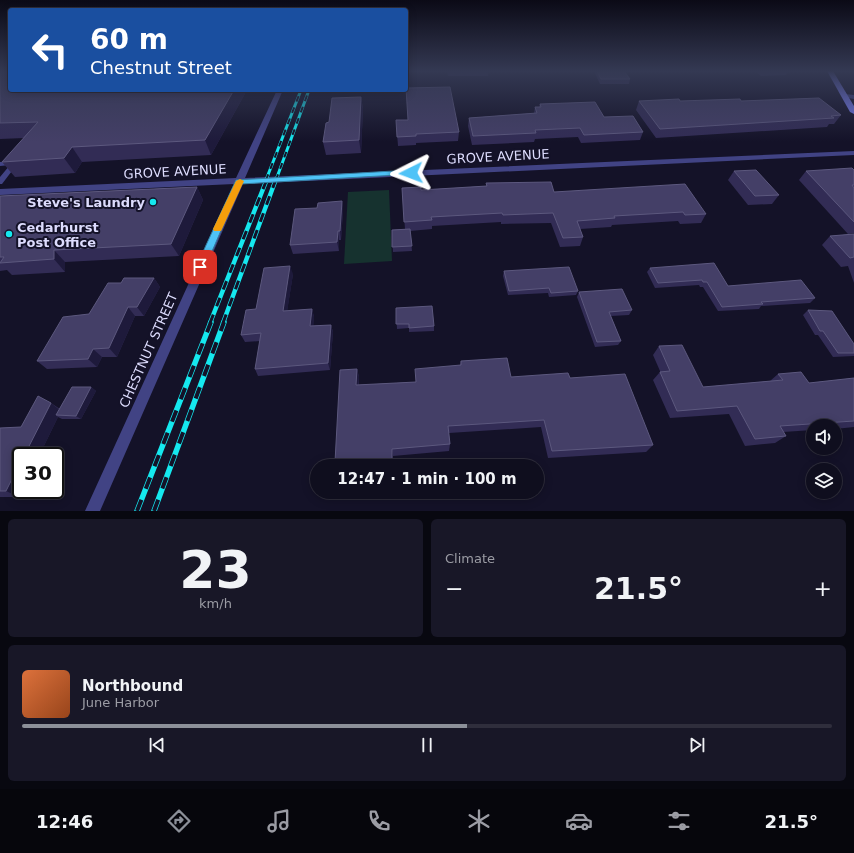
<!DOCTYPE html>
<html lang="en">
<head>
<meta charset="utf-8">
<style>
	:root { --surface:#0f0e1e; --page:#181727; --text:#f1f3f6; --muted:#9b9ca4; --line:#2f2e3c; --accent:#8c9099 }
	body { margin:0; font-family:"DejaVu Sans",sans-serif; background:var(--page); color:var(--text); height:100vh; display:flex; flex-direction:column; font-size:15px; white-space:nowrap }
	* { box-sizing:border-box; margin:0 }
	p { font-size:13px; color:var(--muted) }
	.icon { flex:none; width:22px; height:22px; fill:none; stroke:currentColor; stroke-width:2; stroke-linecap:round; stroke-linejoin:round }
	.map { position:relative; height:511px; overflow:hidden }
	.details { display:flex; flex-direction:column; gap:8px; padding:8px; background:#080810; flex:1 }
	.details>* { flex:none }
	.top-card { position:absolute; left:8px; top:8px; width:400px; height:84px; border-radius:4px; box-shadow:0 2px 10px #0003,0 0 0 1px var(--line); background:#1a4fa0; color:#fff; overflow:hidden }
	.fabs { position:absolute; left:806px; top:419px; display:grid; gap:8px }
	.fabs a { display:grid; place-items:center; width:36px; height:36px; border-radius:50%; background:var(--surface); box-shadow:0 2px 10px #0003,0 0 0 1px var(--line); font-size:20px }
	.speed { position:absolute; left:12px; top:447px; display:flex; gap:8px; font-size:20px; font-weight:700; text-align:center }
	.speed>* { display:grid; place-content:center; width:52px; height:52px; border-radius:50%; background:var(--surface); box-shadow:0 2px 10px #0003,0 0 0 1px var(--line); line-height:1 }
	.speed .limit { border:2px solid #111; border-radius:6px; background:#fff; color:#111 }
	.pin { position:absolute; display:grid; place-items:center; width:34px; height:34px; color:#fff; margin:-17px; border-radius:8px; box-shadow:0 2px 6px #0006 }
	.me { position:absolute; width:44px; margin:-22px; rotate:267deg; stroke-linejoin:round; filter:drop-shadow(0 0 3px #0008) }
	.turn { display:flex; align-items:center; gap:14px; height:84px; padding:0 16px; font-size:18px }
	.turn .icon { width:52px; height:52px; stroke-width:2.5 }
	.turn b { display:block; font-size:28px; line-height:34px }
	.big { font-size:30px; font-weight:700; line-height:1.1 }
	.details .tile { flex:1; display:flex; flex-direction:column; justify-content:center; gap:6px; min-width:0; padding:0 14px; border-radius:6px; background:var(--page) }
	.details .dial { align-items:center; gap:0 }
	.dial b { font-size:52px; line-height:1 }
	.song { display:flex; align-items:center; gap:12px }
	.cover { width:48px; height:48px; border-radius:6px; background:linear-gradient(135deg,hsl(20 70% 55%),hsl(20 70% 35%)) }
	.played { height:4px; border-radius:2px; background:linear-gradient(90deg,var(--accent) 55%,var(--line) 55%) }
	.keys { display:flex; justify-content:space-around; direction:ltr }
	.heat { display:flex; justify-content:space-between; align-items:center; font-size:22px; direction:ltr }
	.details .tiles { flex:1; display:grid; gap:8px; grid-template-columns:1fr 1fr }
	.tile:last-child { grid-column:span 2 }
	.trip { position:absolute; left:310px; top:459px; width:234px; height:40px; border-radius:20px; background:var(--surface); box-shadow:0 2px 10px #0003,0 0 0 1px var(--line); font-weight:700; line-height:40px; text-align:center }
	.dock { display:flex; height:64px; justify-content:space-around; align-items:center; background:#06060c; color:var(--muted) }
	.dock .icon { width:28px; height:28px }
	.dock .current { color:var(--accent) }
	.dock b { font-size:18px; color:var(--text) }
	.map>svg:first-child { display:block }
	.green { fill:#16322f }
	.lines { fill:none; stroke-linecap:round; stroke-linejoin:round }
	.lane { fill:#414384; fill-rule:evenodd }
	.street { fill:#414384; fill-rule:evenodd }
	.secondary { fill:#7a7ff6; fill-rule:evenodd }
	.rail-far2-casing { stroke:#15e8ef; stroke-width:3 }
	.rail-far1-casing { stroke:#15e8ef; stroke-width:4.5 }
	.rail-casing { stroke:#15e8ef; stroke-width:5.5 }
	.rail-far2 { stroke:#141228; stroke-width:2; stroke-dasharray:6; stroke-linecap:butt }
	.rail-far1 { stroke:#141228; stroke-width:3; stroke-dasharray:9; stroke-linecap:butt }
	.rail { stroke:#141228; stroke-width:4; stroke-dasharray:12; stroke-linecap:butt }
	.wall { fill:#322c55 }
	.shaded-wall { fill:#1e1a3b }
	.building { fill:#443f67; stroke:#5c587e }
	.route { fill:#4fc3f7; stroke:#337fa1 }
	.slow { fill:#f59e0b }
	.poi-dot { fill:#15e8ef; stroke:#141228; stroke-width:1.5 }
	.labels { text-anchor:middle; stroke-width:4; stroke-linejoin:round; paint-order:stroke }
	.street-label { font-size:13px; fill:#dddcfd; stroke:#141228 }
	.poi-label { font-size:13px; font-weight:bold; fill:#dddcfd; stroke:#141228; text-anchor:end }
</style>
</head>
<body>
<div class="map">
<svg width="854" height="511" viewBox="0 0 854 511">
	<rect width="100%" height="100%" fill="#141228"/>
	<path class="green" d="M389,190l3,71 -48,3 4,-72z"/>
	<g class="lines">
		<path class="lane" d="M15,161l3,2 -16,21h-2v-7l10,-12 -10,1v-4z"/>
		<g class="street">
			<path d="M277,90h6l-38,88 609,-27v4l-611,29 -143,327h-15l149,-327 -234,11v-6l236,-11z"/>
			<path d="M845,94l9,1v4l-11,-2v-2z"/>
		</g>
		<path class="secondary" d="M827,71h6l21,35v8l-4,-2z"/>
		<defs>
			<g id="rail-far2">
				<path d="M266,180l35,-90"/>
				<path d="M276,180l33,-90"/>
			</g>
			<g id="rail-far1">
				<path d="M210,323l57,-144"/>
				<path d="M223,323l53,-144"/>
			</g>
			<g id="rail">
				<path d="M137,511l74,-189"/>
				<path d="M154,511l70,-189"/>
			</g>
		</defs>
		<use href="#rail-far2" class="rail-far2-casing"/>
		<use href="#rail-far1" class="rail-far1-casing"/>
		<use href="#rail" class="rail-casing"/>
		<use href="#rail-far2" class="rail-far2"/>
		<use href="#rail-far1" class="rail-far1"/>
		<use href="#rail" class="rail"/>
	</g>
	<g class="wall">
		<path d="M0,71l10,19h237l-36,65 -129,7 -7,11 -60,4 -13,-15 22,-24 -24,1z"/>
		<path d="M447,71h42l-1,5h-40z"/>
		<path d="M594,71h30l6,8 -1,5h-29z"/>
		<path d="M755,71h34l-3,4 -25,1z"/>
		<path d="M361,97l2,12 -2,44 -35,2 -3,-13 6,-20z"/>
		<path d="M639,101h102l100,14 -7,9h-5l-2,3 -171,11 -20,-28z"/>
		<path d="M540,104l64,13 39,15 -3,8 -59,3 -3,-6 -43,2 -1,3 -62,3 -4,-19 1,-8 65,-5 1,-6h4z"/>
		<path d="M396,120l63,12 -1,9 -42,2v2l-18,1z"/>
		<path d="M854,170v63l-6,1 -49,-54 7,-9z"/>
		<path d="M734,171l45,24 -7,9 -24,1 -20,-25z"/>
		<path d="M486,183l68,9 152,22 -5,9 -21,1 -2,-3 -66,4 -1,2 -31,2 3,8 -3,9 -20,1 -9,-24 -50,1v-2l-69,4v3l-22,2 2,20 -19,1 -1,-22 13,-1 -3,-41 19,2 65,-4z"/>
		<path d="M197,187l6,13 -24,56 -114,6v10l-53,3 -5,-5 -7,1v-75z"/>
		<path d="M342,201l1,10 -2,29h-2v11l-46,3 -3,-9 27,-37z"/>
		<path d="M854,234v49l-6,-17 -7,1 -19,-22 8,-9z"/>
		<path d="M650,268l78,18 87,12 -5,5 -49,3 -2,3 -41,2 -15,-24h-3l-1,-2 -44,3 -8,-16z"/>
		<path d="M504,271l74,20 -2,4 -27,2 -1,-4 -40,2 -5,-19z"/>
		<path d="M293,274l-6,37 25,-2 2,8 -1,9 18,-1 2,7 -3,38 -72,6 -3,-7 5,-28 -15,1 -4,-7 15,-26z"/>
		<path d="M154,278l6,9 -16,29h-9l-18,41h-15l-5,10 -50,2 -10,-8 52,-47 32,-31z"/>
		<path d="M579,292l53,18 -3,5 -18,1 10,25 -3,4 -23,2 -18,-50z"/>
		<path d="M396,308l38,18v5l-25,1v-4l-12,1z"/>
		<path d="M808,310l46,34v12l-21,1 -15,-22h-3l-12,-20z"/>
		<path d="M659,346l44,41 67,-6 8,-7 31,9 45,-5v49l-19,2v-3h-22v4l-30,2 3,4 -11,7 -30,3 -16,-32 -59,4 -17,-38 7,-8v-1l-7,-16z"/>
		<path d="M461,361l50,16 59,1 83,67 -7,7 -98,6 -7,-31 -92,6 1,11 -1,7 -56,5v10h-57l-1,-4 22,-93 2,8v8l56,-3 45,-17z"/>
		<path d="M91,387l5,4 -15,28h-19l-4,-2 -19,39h-18v34h1l-3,7h-19v-69l21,-1 30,-24 9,6z"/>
	</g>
	<g class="shaded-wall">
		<path d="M234,90h13l-36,65 -6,-15z"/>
		<path d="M361,97l2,12 -2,44 -2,-13z"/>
		<path d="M72,147l10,15 -7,11 -11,-15z"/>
		<path d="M197,187l6,13 -24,56 -8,-12z"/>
		<path d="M342,201l1,10 -2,29 -1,-9z"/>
		<path d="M338,231l1,9v11l-2,-9z"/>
		<path d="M54,250l11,12v10l-11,-13z"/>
		<path d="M290,266l3,8 -7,45 -3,-8z"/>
		<path d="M154,278l6,9 -16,29 -7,-9z"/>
		<path d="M128,307l7,9 -18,41 -8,-9z"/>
		<path d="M312,309l2,8 -1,17 -3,-8z"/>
		<path d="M331,325l2,7 -3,38 -2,-7z"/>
		<path d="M93,349l9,8 -5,10 -9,-8z"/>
		<path d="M357,369l2,8 -1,16 -2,-8z"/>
		<path d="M91,387l5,4 -15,28 -5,-3z"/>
		<path d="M51,403l10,8 -5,4 2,2 -19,39h-15z"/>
		<path d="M392,449l1,7v10l-1,-6z"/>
		<path d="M21,461v29h1l-3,7 -13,-6z"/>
	</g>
	<g class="building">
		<path d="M0,71h10v19h224l-29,50 -133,7 -8,11 -62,4 36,-40 -38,1z"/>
		<path d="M597,71h27l6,8h-29z"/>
		<path d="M450,87l9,45 -43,2v2l-19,1 -1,-17h12l-2,-32z"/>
		<path d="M361,97l-2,43 -36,2 3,-19 3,-1 3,-24z"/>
		<path d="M819,98l22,17 -10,1 3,2 -174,11 -21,-28 40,-2 1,2 60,-2 1,2z"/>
		<path d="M595,102l9,15 29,-1 10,16 -59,3 -4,-7 -45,2 1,3 -63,3 -4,-18 68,-5 -2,-6h6l-1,-3z"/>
		<path d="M852,168l2,2v15h-2l2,3v34l-48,-51z"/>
		<path d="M756,170l23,25 -24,1 -21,-25z"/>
		<path d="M551,182l3,10 131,-8 21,30 -21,1 -2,-3 -69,4 1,2 -38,3 6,16 -20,1 -10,-25 -50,2 -1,-2 -71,4 1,3 -28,2 -2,-34 19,-1v3l66,-4 -1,-3z"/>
		<path d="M197,187l-26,57 -117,6v9l-54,4 4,-6h-4v-61z"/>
		<path d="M342,201l-2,30h-2l-1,11 -47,3 5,-36 22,-1 1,-5z"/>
		<path d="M410,229l2,17 -20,1v-17z"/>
		<path d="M854,234v23l-4,1 -20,-22z"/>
		<path d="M714,263l14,23 73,-6 14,18 -54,4 2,2 -41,3 -15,-25h-4l-1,-2 -44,3 -8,-15z"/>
		<path d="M290,266l-7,45 29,-2 -2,17 21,-1 -3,38 -73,6 6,-36 -20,2 5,-25 10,-1 8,-41z"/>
		<path d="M569,267l9,24 -27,2 -2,-5 -40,3 -5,-20z"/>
		<path d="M124,278h30l-17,29h-9l-19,41 -16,1 -5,10 -51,2 26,-44 26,-3 19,-31h13z"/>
		<path d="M622,289l10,21 -23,2 12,29 -24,1 -18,-50z"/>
		<path d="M432,306l2,20 -25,2v-4h-13v-16z"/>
		<path d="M808,310l24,1 22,33v9h-16l-15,-22h-3z"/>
		<path d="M682,345l21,42 80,-7 -5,-6 23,-2 8,11 45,-5v43l-74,5 6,10 -31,3 -18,-33 -60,5 -17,-39 10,-1 -11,-25z"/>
		<path d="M507,358l4,19 57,-4 2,5 55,-4 28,71 -101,6 -8,-31 -96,6 2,18 -58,5v11l-57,2 5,-92 17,-1 -1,16 60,-3 -1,-13 46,-4v-4z"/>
		<path d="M72,387h19l-15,29 -20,-1z"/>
		<path d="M38,396l13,7 -27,53h-3v5l-15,30h-6v-63l21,-1z"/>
	</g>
	<linearGradient id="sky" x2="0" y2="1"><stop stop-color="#0b0a16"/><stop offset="0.5" stop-color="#343953"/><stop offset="1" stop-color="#343953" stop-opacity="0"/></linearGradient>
	<rect width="854" height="142" fill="url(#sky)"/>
	<path class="route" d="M411,170l3,1v3l-173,10 -37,86h-7l-1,-3 40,-87z"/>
	<path class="slow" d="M240,179l4,2 -22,48 -1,2h-7l-1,-2 23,-48z"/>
	<g class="poi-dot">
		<circle cx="153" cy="202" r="4"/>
		<circle cx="9" cy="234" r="4"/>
	</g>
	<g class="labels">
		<g class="street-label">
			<text transform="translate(498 156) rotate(-3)" y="5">GROVE AVENUE</text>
			<text transform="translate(175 171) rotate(-3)" y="5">GROVE AVENUE</text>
			<text transform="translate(148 350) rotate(-66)" y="5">CHESTNUT STREET</text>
		</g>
		<g class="poi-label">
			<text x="145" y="207">Steve's Laundry</text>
			<text x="17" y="232" text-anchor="start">Cedarhurst<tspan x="17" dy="15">Post Office</tspan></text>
		</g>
	</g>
</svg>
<div class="fabs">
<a><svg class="icon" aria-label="sound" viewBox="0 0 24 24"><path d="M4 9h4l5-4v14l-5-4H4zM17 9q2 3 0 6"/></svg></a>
<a><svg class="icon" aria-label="layers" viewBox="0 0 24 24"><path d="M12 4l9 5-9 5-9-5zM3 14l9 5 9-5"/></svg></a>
</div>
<div class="speed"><div class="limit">30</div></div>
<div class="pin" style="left:200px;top:267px;background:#d93025"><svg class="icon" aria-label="arrive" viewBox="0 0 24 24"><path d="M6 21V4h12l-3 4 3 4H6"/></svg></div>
<svg class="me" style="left:411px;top:173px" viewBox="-20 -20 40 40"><path d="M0-17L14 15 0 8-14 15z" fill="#4fc3f7" stroke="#fff" stroke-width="4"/></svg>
<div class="trip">12:47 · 1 min · 100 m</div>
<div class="top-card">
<div class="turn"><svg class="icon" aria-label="left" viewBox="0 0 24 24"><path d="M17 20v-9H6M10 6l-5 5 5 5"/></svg><div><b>60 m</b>Chestnut Street</div></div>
</div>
</div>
<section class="details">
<div class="tiles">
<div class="tile dial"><b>23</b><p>km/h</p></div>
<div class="tile"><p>Climate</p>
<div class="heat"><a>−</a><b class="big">21.5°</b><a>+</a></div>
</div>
<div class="tile">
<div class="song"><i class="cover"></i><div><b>Northbound</b><p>June Harbor</p></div></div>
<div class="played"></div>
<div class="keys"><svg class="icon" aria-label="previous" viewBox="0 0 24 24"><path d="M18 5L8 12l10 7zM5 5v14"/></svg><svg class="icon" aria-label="pause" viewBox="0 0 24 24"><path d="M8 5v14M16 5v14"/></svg><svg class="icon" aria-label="next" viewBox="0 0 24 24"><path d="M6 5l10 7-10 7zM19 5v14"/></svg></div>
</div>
</div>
</section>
<nav class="dock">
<b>12:46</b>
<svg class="icon current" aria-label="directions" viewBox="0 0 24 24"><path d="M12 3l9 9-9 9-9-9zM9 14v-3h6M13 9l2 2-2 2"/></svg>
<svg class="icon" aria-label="music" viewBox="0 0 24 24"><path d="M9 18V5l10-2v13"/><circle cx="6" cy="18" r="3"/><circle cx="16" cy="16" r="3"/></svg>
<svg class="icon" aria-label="phone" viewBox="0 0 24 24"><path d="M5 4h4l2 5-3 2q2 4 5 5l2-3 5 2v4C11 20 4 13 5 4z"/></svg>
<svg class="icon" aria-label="climate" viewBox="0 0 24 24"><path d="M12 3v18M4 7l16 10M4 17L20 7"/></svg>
<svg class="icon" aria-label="car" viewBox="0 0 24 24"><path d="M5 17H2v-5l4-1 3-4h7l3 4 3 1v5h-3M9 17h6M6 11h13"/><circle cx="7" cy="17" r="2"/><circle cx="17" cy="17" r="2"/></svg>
<svg class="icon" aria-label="filters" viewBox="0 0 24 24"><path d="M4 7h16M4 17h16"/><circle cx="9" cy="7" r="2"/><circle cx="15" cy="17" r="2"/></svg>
<b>21.5°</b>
</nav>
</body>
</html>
